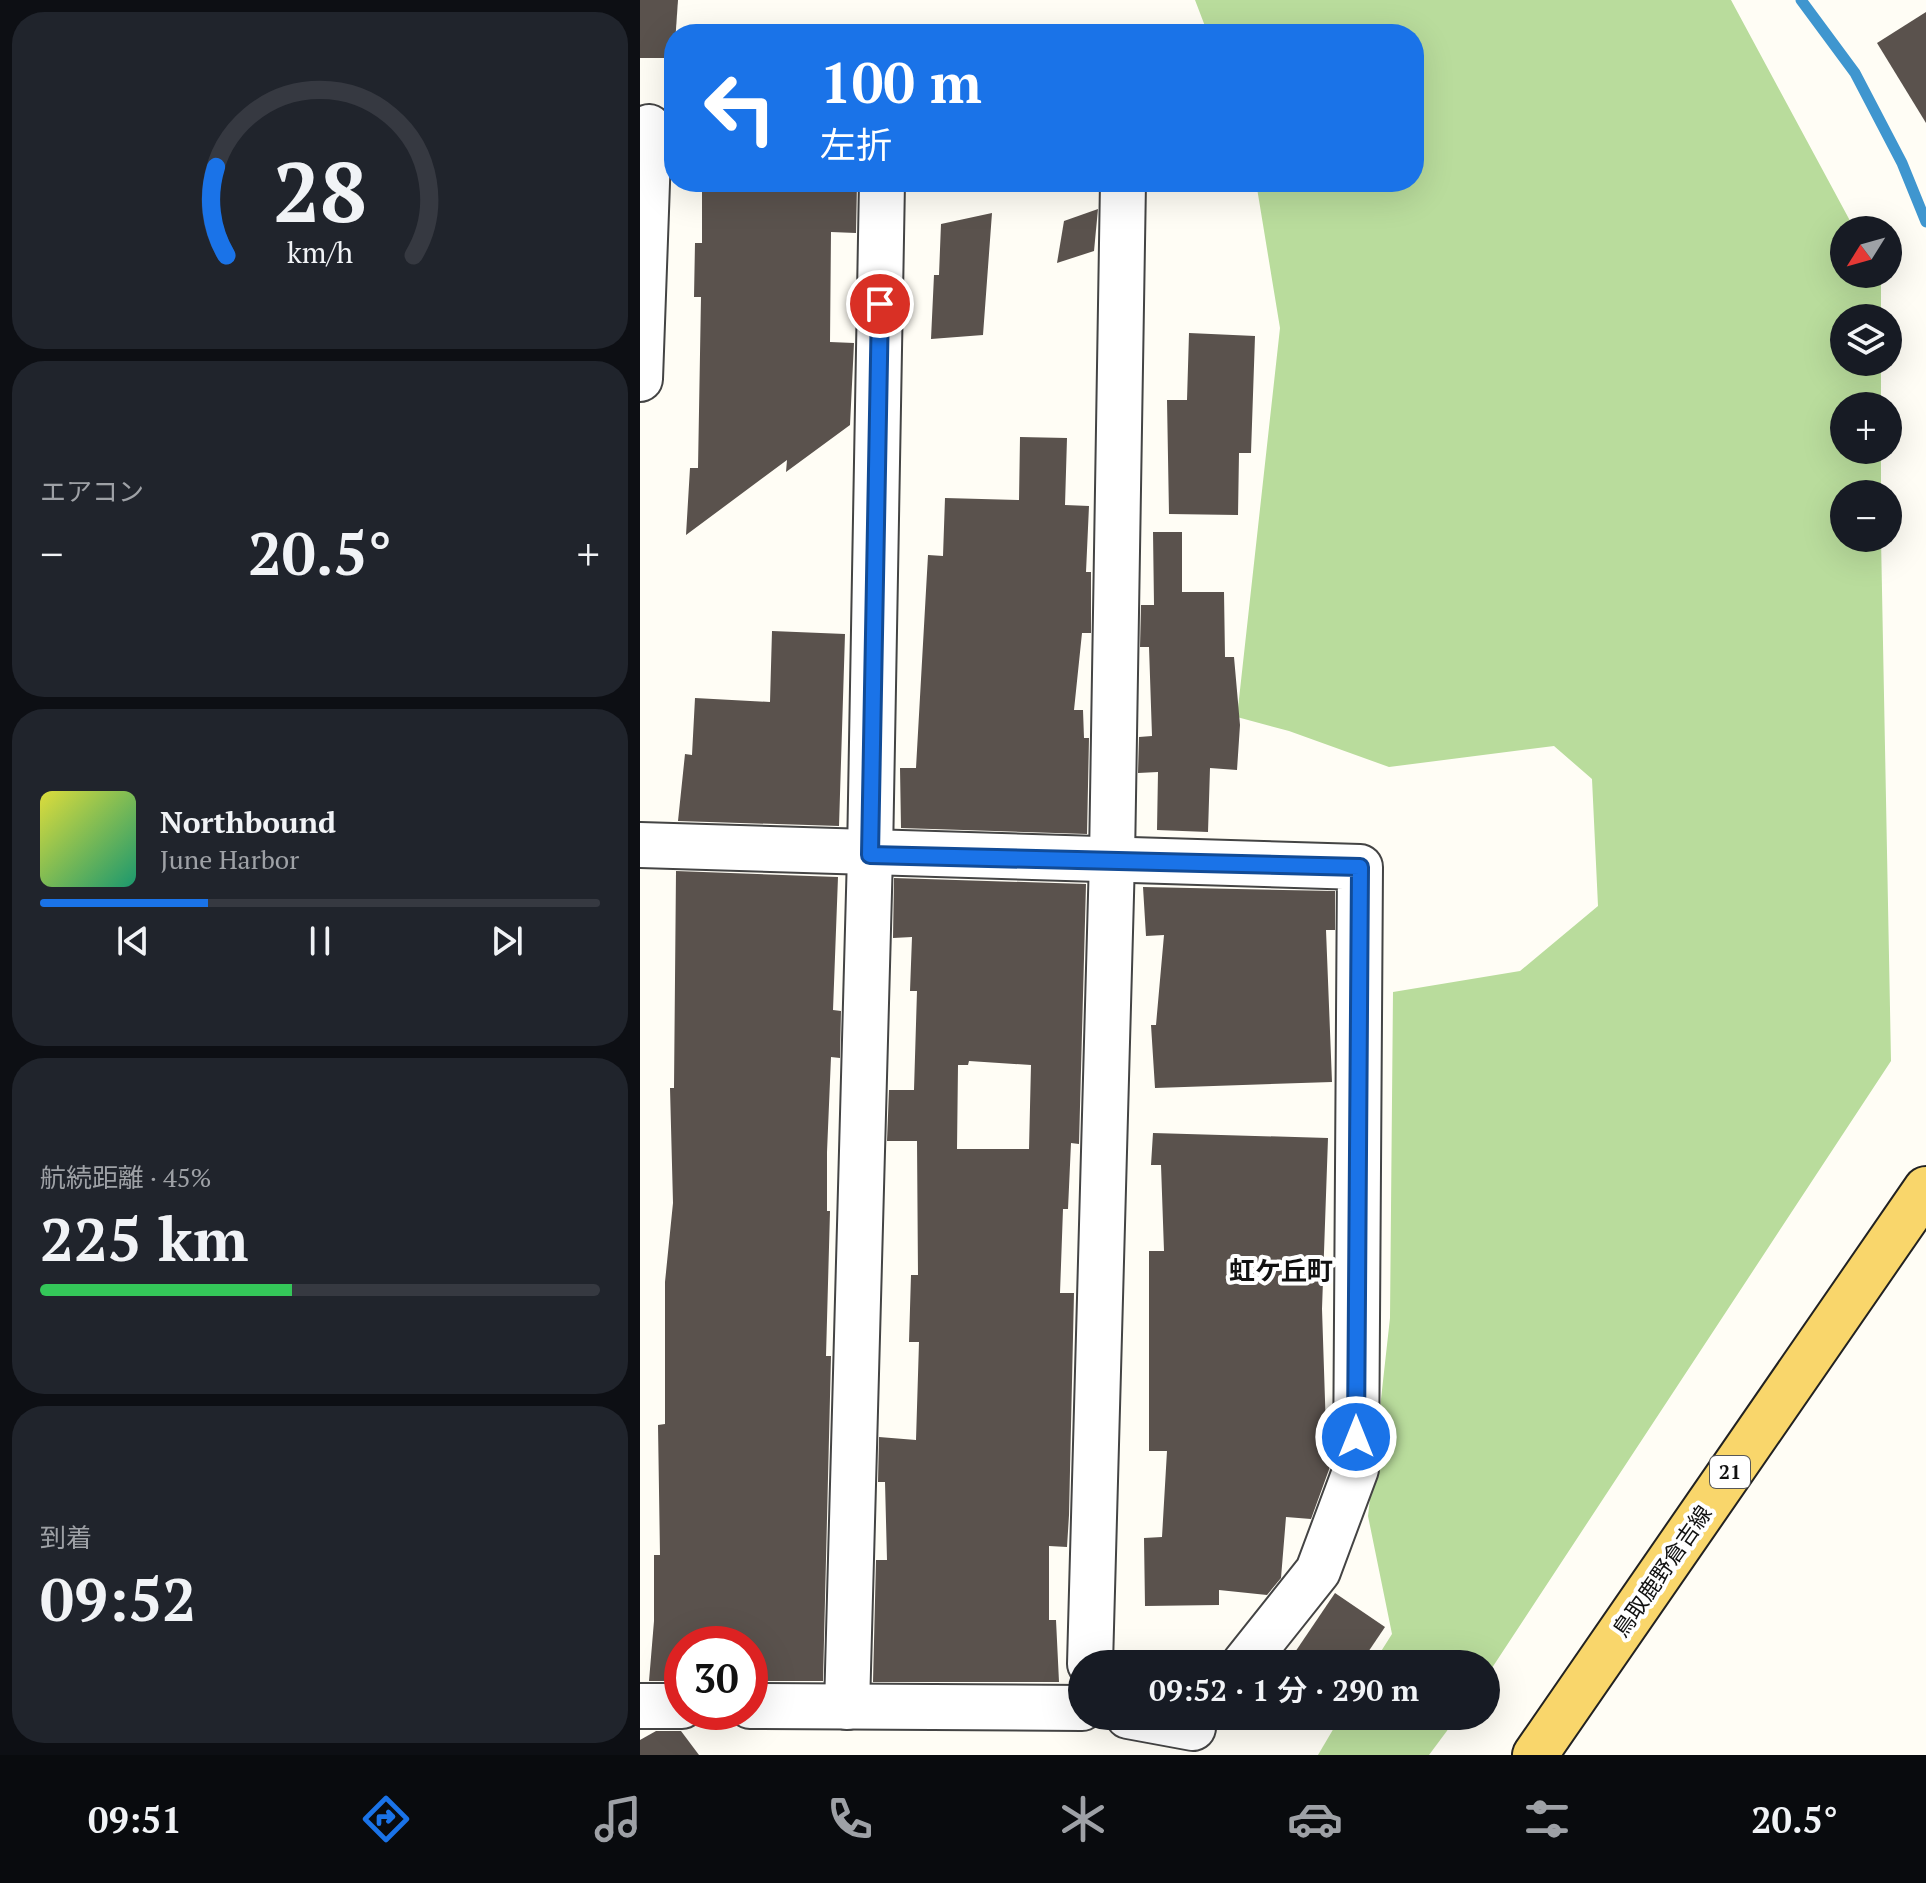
<!DOCTYPE html>
<html lang="ja">
<head>
<meta charset="utf-8">
<style>
	:root { --surface:#171b24; --page:#20242c; --text:#f1f3f6; --muted:#9ea1a6; --line:#363941; --accent:#1a73e8 }
	body { margin:0; font-family:"PT Serif","Noto Sans JP",serif; background:var(--page); color:var(--text); height:100vh; display:flex; flex-direction:column; font-size:30px; white-space:nowrap }
	* { box-sizing:border-box; margin:0 }
	p { font-size:26px; color:var(--muted) }
	.icon { flex:none; width:44px; height:44px; fill:none; stroke:currentColor; stroke-width:2; stroke-linecap:round; stroke-linejoin:round }
	.map { position:relative; flex:1; overflow:hidden }
	.side { display:flex; flex-direction:column; gap:12px; padding:12px; background:#0d0f14; width:640px }
	.side>* { flex:none }
	.hud { position:absolute; left:24px; top:24px; width:760px; height:168px; border-radius:32px; box-shadow:0 8px 32px #0002; background:#1a73e8; color:#fff; overflow:hidden }
	.needle { width:52px; rotate:233deg }
	.controls { position:absolute; left:1190px; top:216px; display:grid; gap:16px }
	.controls a { display:grid; place-items:center; width:72px; height:72px; border-radius:50%; background:var(--surface); box-shadow:0 8px 32px #0002; font-size:40px }
	.speed { position:absolute; left:24px; top:1626px; display:flex; gap:16px; font-size:40px; font-weight:700; text-align:center }
	.speed>* { display:grid; place-content:center; width:104px; height:104px; border-radius:50%; background:var(--surface); box-shadow:0 8px 32px #0002; line-height:1 }
	.speed .limit { border:12px solid #d22; background:#fff; color:#111 }
	.pin { position:absolute; display:grid; place-items:center; width:68px; height:68px; color:#fff; margin:-34px; border:4px solid #fff; border-radius:50%; box-shadow:0 2px 8px #0007 }
	.me { position:absolute; width:88px; margin:-44px; rotate:0deg; stroke-linejoin:round; filter:drop-shadow(0 0 6px #0008) }
	.turn { display:flex; align-items:center; gap:28px; height:168px; padding:0 24px; font-size:36px }
	.turn .icon { width:104px; height:104px; stroke-width:2.5 }
	.turn b { display:block; font-size:56px; line-height:68px }
	.big { font-size:60px; font-weight:600; line-height:1.1 }
	.side .card { flex:1; display:flex; flex-direction:column; justify-content:center; gap:12px; min-width:0; padding:0 28px; border-radius:32px; background:var(--page) }
	.side .dial { align-items:center; gap:0 }
	.dial svg { height:208px; overflow:visible; fill:none; stroke:var(--line); stroke-width:7; stroke-linecap:round; text-anchor:middle }
	.dial text { fill:var(--text); stroke:none }
	.song { display:flex; align-items:center; gap:24px }
	.cover { width:96px; height:96px; border-radius:12px; background:linear-gradient(135deg,hsl(60 70% 55%),hsl(160 70% 35%)) }
	.played { height:8px; border-radius:4px; background:linear-gradient(90deg,var(--accent) 30%,var(--line) 30%) }
	.keys { display:flex; justify-content:space-around; direction:ltr }
	.heat { display:flex; justify-content:space-between; align-items:center; font-size:44px; direction:ltr }
	.charge { height:12px; border-radius:6px; background:linear-gradient(90deg,#34c759 45%,var(--line) 0) }
	.trip { position:absolute; left:428px; top:1650px; width:432px; height:80px; border-radius:40px; background:var(--surface); box-shadow:0 8px 32px #0002; font-weight:600; line-height:80px; text-align:center }
	.menu { display:flex; height:128px; justify-content:space-around; align-items:center; background:#090b0e; color:var(--muted) }
	.menu .icon { width:56px; height:56px }
	.menu .on { color:var(--accent) }
	.menu b { font-size:36px; color:var(--text) }
	main { display:flex; flex:1; min-height:0 }
	.map>svg:first-child { display:block }
	.forest { fill:#b9dc9c }
	.lines { fill:none; stroke-linecap:round; stroke-linejoin:round }
	.stream { stroke:#3f96cf; stroke-width:11 }
	.building { fill:#5a524d; fill-rule:evenodd }
	.minor-casing { stroke:#444; stroke-width:48 }
	.major-casing { stroke:#222; stroke-width:48 }
	.minor { stroke:#fff; stroke-width:44 }
	.major { stroke:#f9d66b; stroke-width:44 }
	.route-casing { stroke:#114b97; stroke-width:20 }
	.route { stroke:#1a73e8; stroke-width:14 }
	.labels { text-anchor:middle; stroke-width:8; stroke-linejoin:round; paint-order:stroke }
	.shield { fill:#fff; stroke:#585858; stroke-width:2 }
	.shield-label { font-size:20px; font-weight:bold; fill:#111 }
	.street-label { font-size:22px; fill:#111; stroke:#fff }
	.quarter-label { font-size:26px; font-weight:bold; fill:#111; stroke:#fff }
</style>
</head>
<body>
<main>
<section class="side">
<div class="card dial"><svg viewBox="0 0 100 80">
<path d="M14 69A42 42 0 1 1 86 69"/>
<path d="M14 69A42 42 0 0 1 10 35" stroke="#1a73e8"/>
<text x="50" y="56" font-size="32" font-weight="700">28</text>
<text x="50" y="72" font-size="11">km/h</text>
</svg></div>
<div class="card"><p>エアコン</p>
<div class="heat"><a>−</a><b class="big">20.5°</b><a>+</a></div>
</div>
<div class="card">
<div class="song"><i class="cover"></i><div><b>Northbound</b><p>June Harbor</p></div></div>
<div class="played"></div>
<div class="keys"><svg class="icon" aria-label="previous" viewBox="0 0 24 24"><path d="M18 5L8 12l10 7zM5 5v14"/></svg><svg class="icon" aria-label="pause" viewBox="0 0 24 24"><path d="M8 5v14M16 5v14"/></svg><svg class="icon" aria-label="next" viewBox="0 0 24 24"><path d="M6 5l10 7-10 7zM19 5v14"/></svg></div>
</div>
<div class="card"><p>航続距離 · 45%</p><b class="big">225 km</b><div class="charge"></div></div>
<div class="card"><p>到着</p><b class="big">09:52</b></div>
</section>
<div class="map">
<svg width="1286" height="1755" viewBox="0 0 1286 1755">
	<rect width="100%" height="100%" fill="#fffdf5"/>
	<g class="forest">
		<path d="M555,0h536l124,230h-11v44h35l2,4v40h-37v44h37v44h-37v44h37v44h-37v44h37l10,523 -405,616v-13h-113l19,-30 -24,-118 22,-198 3,-326 127,-21 78,-65 -6,-127 -38,-33 -165,21 -100,-36 -52,-14 43,-389 -24,-146h158v-148h-206z"/>
		<path d="M701,1716h117l-29,39h-111z"/>
	</g>
	<g class="lines">
		<path class="stream" d="M1161,0l54,73 47,90 24,59"/>
	</g>
	<g class="building">
		<path d="M0,0h38l-4,58h-34z"/>
		<path d="M1286,12v111l-49,-80z"/>
		<path d="M62,182h155l-1,51 -25,-1 -1,110 24,1 -4,82 -64,47 1,-12 -101,75 4,-67h8l3,-171h-7l1,-54h7z"/>
		<path d="M458,209l-4,42 -37,12 7,-42z"/>
		<path d="M352,213l-9,122 -52,4 3,-64h5l2,-51z"/>
		<path d="M549,333l66,3 -4,117h-12l-1,62 -69,-1 -2,-114h20z"/>
		<path d="M380,437l47,1 -2,67 24,1 -3,66h5v61h-9l-8,77h9l1,28h5l-2,96 -186,-6 -1,-60h16l12,-213 15,1 2,-58 74,2z"/>
		<path d="M513,532h29v60h42l1,65h9l6,68 -3,45 -27,-2 -2,64 -51,-2 1,-58 -20,1 1,-36 13,-1 -3,-89h-9l1,-42h13z"/>
		<path d="M132,631l73,3 -6,192 -161,-5 7,-67 7,1 3,-57 75,4z"/>
		<path d="M36,871l162,6 -5,133 8,1 -1,47 -9,-1 -4,95v59h3l-4,145h5l-8,325h-73v-37h-68v37h-33l5,-60v-66h6l-2,-130 7,-1v-142l8,-79 -3,-115h4z"/>
		<path d="M254,878l192,6 -7,260 -8,-1 -3,66h-5l-3,84h14l-5,222 -2,32 -18,-1v74h7l3,62h-186l3,-122h11l-2,-78h-7l1,-45 37,3 3,-98h-10l2,-67h7l-1,-134h-30l2,-51h25l3,-99h-7l2,-54 -19,1zM329,1061l62,4 -2,84h-72l1,-84h10z"/>
		<path d="M503,887l192,4v39h-9l6,152 -177,6 -4,-63h5l8,-90 -18,1z"/>
		<path d="M513,1133l175,5 -6,171 5,152 4,3 -20,55 -25,-2 -5,61 -14,17 -48,-5v15l-74,1 -1,-68 18,-1 5,-86h-18v-200h15l-3,-86h-10z"/>
		<path d="M695,1593l50,34 -25,37h-73z"/>
		<path d="M16,1731h25l18,24h-59v-15z"/>
	</g>
	<g class="lines">
		<defs>
			<g id="minor">
				<path d="M0,379l9,-252"/>
				<path d="M0,845l720,22 -4,602 -38,102 -74,93"/>
				<path d="M450,1664l22,-805 11,-677"/>
				<path d="M0,1706h42"/>
				<path d="M110,1706l332,2"/>
				<path d="M207,1707l23,-852 12,-673"/>
				<path d="M488,1716l65,12"/>
			</g>
			<path id="major" d="M895,1755l391,-566"/>
		</defs>
		<use href="#minor" class="minor-casing"/>
		<use href="#major" class="major-casing"/>
		<use href="#minor" class="minor"/>
		<use href="#major" class="major"/>
	</g>
	<g class="lines">
		<defs>
			<path id="route" d="M240,304l-10,551 490,12 -4,570"/>
		</defs>
		<use href="#route" class="route-casing"/>
		<use href="#route" class="route"/>
	</g>
	<g class="labels">
		<rect class="shield" x="1070" y="1456" width="40" height="32" rx="6"/>
		<g class="shield-label">
			<text x="1090" y="1479">21</text>
		</g>
		<g class="street-label">
			<text transform="translate(1022 1571) rotate(-55)" y="8">鳥取鹿野倉吉線</text>
		</g>
		<g class="quarter-label">
			<text x="641" y="1280">虹ケ丘町</text>
		</g>
	</g>
</svg>
<div class="controls">
<a><svg class="needle" viewBox="-14 -14 28 28"><path d="M0-13l5 13h-10z" fill="#e53935"/><path d="M0 13l5-13h-10z" fill="#9ea1a6"/></svg></a>
<a><svg class="icon" aria-label="layers" viewBox="0 0 24 24"><path d="M12 4l9 5-9 5-9-5zM3 14l9 5 9-5"/></svg></a>
<a>+</a>
<a>−</a>
</div>
<div class="speed"><div class="limit">30</div></div>
<div class="pin" style="left:240px;top:304px;background:#d93025"><svg class="icon" aria-label="arrive" viewBox="0 0 24 24"><path d="M6 21V4h12l-3 4 3 4H6"/></svg></div>
<svg class="me" style="left:716px;top:1437px" viewBox="-20 -20 40 40"><circle r="17" fill="#1a73e8" stroke="#fff" stroke-width="3"/><path d="M0-11L8 9 0 5-8 9z" fill="#fff"/></svg>
<div class="trip">09:52 · 1 分 · 290 m</div>
<div class="hud">
<div class="turn"><svg class="icon" aria-label="left" viewBox="0 0 24 24"><path d="M17 20v-9H6M10 6l-5 5 5 5"/></svg><div><b>100 m</b>左折</div></div>
</div>
</div>
</main>
<nav class="menu">
<b>09:51</b>
<svg class="icon on" aria-label="directions" viewBox="0 0 24 24"><path d="M12 3l9 9-9 9-9-9zM9 14v-3h6M13 9l2 2-2 2"/></svg>
<svg class="icon" aria-label="music" viewBox="0 0 24 24"><path d="M9 18V5l10-2v13"/><circle cx="6" cy="18" r="3"/><circle cx="16" cy="16" r="3"/></svg>
<svg class="icon" aria-label="phone" viewBox="0 0 24 24"><path d="M5 4h4l2 5-3 2q2 4 5 5l2-3 5 2v4C11 20 4 13 5 4z"/></svg>
<svg class="icon" aria-label="climate" viewBox="0 0 24 24"><path d="M12 3v18M4 7l16 10M4 17L20 7"/></svg>
<svg class="icon" aria-label="car" viewBox="0 0 24 24"><path d="M5 17H2v-5l4-1 3-4h7l3 4 3 1v5h-3M9 17h6M6 11h13"/><circle cx="7" cy="17" r="2"/><circle cx="17" cy="17" r="2"/></svg>
<svg class="icon" aria-label="filters" viewBox="0 0 24 24"><path d="M4 7h16M4 17h16"/><circle cx="9" cy="7" r="2"/><circle cx="15" cy="17" r="2"/></svg>
<b>20.5°</b>
</nav>
</body>
</html>
